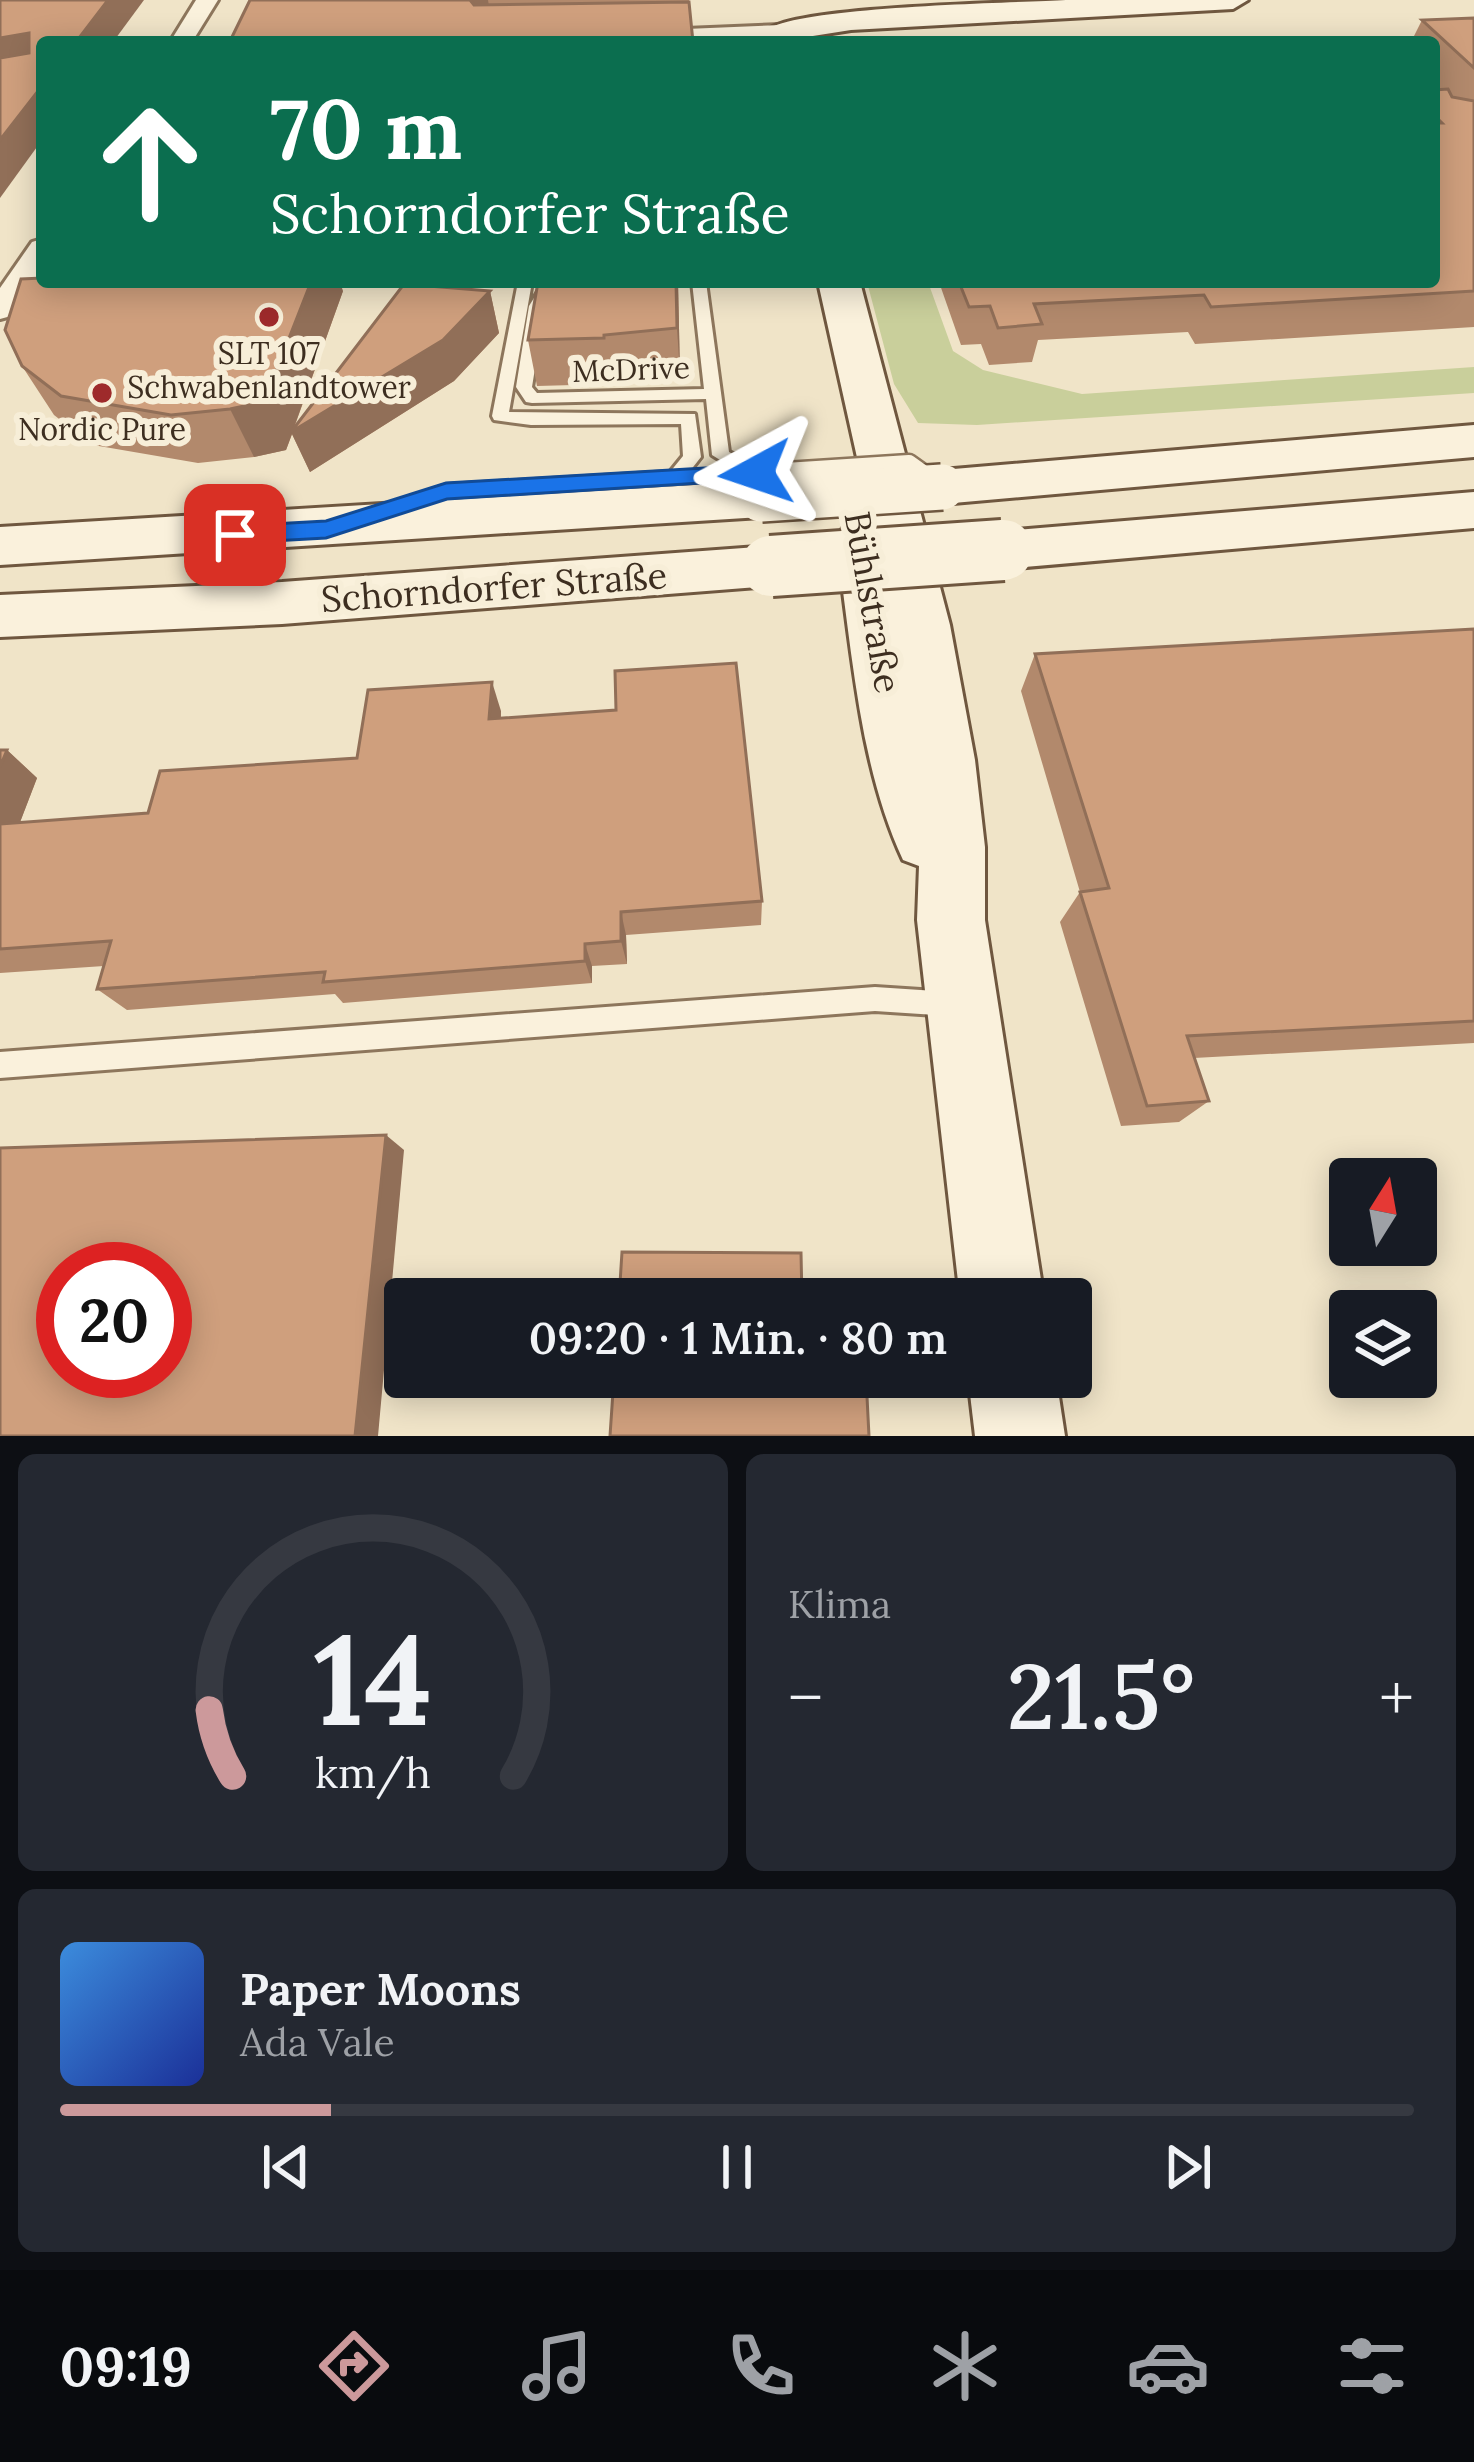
<!DOCTYPE html>
<html lang="de">
<head>
<meta charset="utf-8">
<style>
	:root { --surface:#171b24; --page:#242831; --text:#f1f3f6; --muted:#9ea1a6; --line:#363941; --accent:#cc999b }
	body { margin:0; font-family:Lora,serif; background:var(--page); color:var(--text); height:100vh; display:flex; flex-direction:column; font-size:45px; white-space:nowrap }
	* { box-sizing:border-box; margin:0 }
	p { font-size:39px; color:var(--muted) }
	.icon { flex:none; width:66px; height:66px; fill:none; stroke:currentColor; stroke-width:2; stroke-linecap:round; stroke-linejoin:round }
	.map { position:relative; height:1436px; overflow:hidden }
	.details { display:flex; flex-direction:column; gap:18px; padding:18px; background:#0d0f14; flex:1 }
	.details>* { flex:none }
	.top-card { position:absolute; left:36px; top:36px; width:1404px; height:252px; border-radius:12px; box-shadow:0 6px 30px #0003; background:#0b6e4f; color:#fff; overflow:hidden }
	.needle { width:78px; rotate:11deg }
	.fabs { position:absolute; left:1329px; top:1158px; display:grid; gap:24px }
	.fabs a { display:grid; place-items:center; width:108px; height:108px; border-radius:12px; background:var(--surface); box-shadow:0 6px 30px #0003; font-size:60px }
	.speed { position:absolute; left:36px; top:1242px; display:flex; gap:24px; font-size:60px; font-weight:700; text-align:center }
	.speed>* { display:grid; place-content:center; width:156px; height:156px; border-radius:50%; background:var(--surface); box-shadow:0 6px 30px #0003; line-height:1 }
	.speed .limit { border:18px solid #d22; background:#fff; color:#111 }
	.pin { position:absolute; display:grid; place-items:center; width:102px; height:102px; color:#fff; margin:-51px; border-radius:24px; box-shadow:0 6px 18px #0006 }
	.me { position:absolute; width:132px; margin:-66px; rotate:265deg; stroke-linejoin:round; filter:drop-shadow(0 0 9px #0008) }
	.turn { display:flex; align-items:center; gap:42px; height:252px; padding:0 36px; font-size:54px }
	.turn .icon { width:156px; height:156px; stroke-width:2.5 }
	.turn b { display:block; font-size:84px; line-height:102px }
	.big { font-size:90px; font-weight:600; line-height:1.1 }
	.details .card { flex:1; display:flex; flex-direction:column; justify-content:center; gap:18px; min-width:0; padding:0 42px; border-radius:18px; background:var(--page) }
	.details .dial { align-items:center; gap:0 }
	.dial svg { height:312px; overflow:visible; fill:none; stroke:var(--line); stroke-width:7; stroke-linecap:round; text-anchor:middle }
	.dial text { fill:var(--text); stroke:none }
	.song { display:flex; align-items:center; gap:36px }
	.cover { width:144px; height:144px; border-radius:18px; background:linear-gradient(135deg,hsl(210 70% 55%),hsl(230 70% 35%)) }
	.played { height:12px; border-radius:6px; background:linear-gradient(90deg,var(--accent) 20%,var(--line) 20%) }
	.keys { display:flex; justify-content:space-around; direction:ltr }
	.heat { display:flex; justify-content:space-between; align-items:center; font-size:66px; direction:ltr }
	.details .tiles { flex:1; display:grid; gap:18px; grid-template-columns:1fr 1fr }
	.card:last-child { grid-column:span 2 }
	.trip { position:absolute; left:384px; top:1278px; width:708px; height:120px; border-radius:12px; background:var(--surface); box-shadow:0 6px 30px #0003; font-weight:600; line-height:120px; text-align:center }
	.dock { display:flex; height:192px; justify-content:space-around; align-items:center; background:#090b0e; color:var(--muted) }
	.dock .icon { width:84px; height:84px }
	.dock .on { color:var(--accent) }
	.dock b { font-size:54px; color:var(--text) }
	.map>svg:first-child { display:block }
	.green { fill:#c9cf9b }
	.lines { fill:none; stroke-linecap:round; stroke-linejoin:round }
	.lane-casing { stroke:#8d765c; stroke-width:6 }
	.street-casing { stroke:#8d765c; stroke-width:6 }
	.secondary-casing { stroke:#6f573f; stroke-width:6 }
	.lane { fill:#faf1dc; fill-rule:evenodd }
	.street { fill:#faf1dc; fill-rule:evenodd }
	.secondary { fill:#faf1dc; fill-rule:evenodd }
	.lane-bridge-casing { stroke:#8d765c; stroke-width:21; stroke-linecap:butt }
	.secondary-bridge-far1-casing { stroke:#6f573f; stroke-width:50; stroke-linecap:butt }
	.secondary-bridge-casing { stroke:#6f573f; stroke-width:66; stroke-linecap:butt }
	.lane-bridge { stroke:#faf1dc; stroke-width:16 }
	.secondary-bridge-far1 { stroke:#faf1dc; stroke-width:45 }
	.secondary-bridge { stroke:#faf1dc; stroke-width:60 }
	.wall { fill:#b2896c }
	.shaded-wall { fill:#916f58 }
	.building { fill:#cf9f7d; stroke:#916f58; stroke-width:3; fill-rule:evenodd }
	.route { fill:#1a73e8; stroke:#114b97; stroke-width:3 }
	.poi-dot { fill:#9e2a2b; stroke:#f7eed8; stroke-width:4.5 }
	.labels { text-anchor:middle; stroke-width:12; stroke-linejoin:round; paint-order:stroke }
	.far-poi-label { font-size:30px; fill:#3d2e20; stroke:#f7eed8 }
	.far-street-label { font-size:30px; fill:#3d2e20; stroke:#f7eed8 }
	.street-label { font-size:36px; fill:#3d2e20; stroke:#f7eed8 }
</style>
</head>
<body>
<div class="map">
<svg width="1474" height="1436" viewBox="0 0 1474 1436">
	<rect width="100%" height="100%" fill="#f0e4c8"/>
	<path class="green" d="M867,282h61l25,69 30,19 99,24 392,-27v26l-497,32 -59,-2 -24,-39z"/>
	<g class="lines">
		<defs>
			<g id="lane">
				<path d="M518,282h14l-23,130 186,2 6,43 -11,14 43,-3 -21,-13 -6,-56 -174,4 -6,-1 -10,-15 13,-81 15,-24h14l-13,24 -13,81 5,6 167,-4 -12,-107h14l23,170 33,17v8l-89,9 -226,11 -59,19 -6,-2 -3,-4 3,-4 64,-21 224,-13 13,-16 -2,-32 -150,1 -37,-5 -2,-4z"/>
				<path d="M875,987l76,5 9,3 4,9 -4,9 -9,3 -76,-5 -875,67v-26z"/>
			</g>
			<g id="street">
				<path d="M196,0h22l-26,42h-22z"/>
				<path d="M781,25l11,7 -3,5 -159,5 -3,-4 11,-7z"/>
				<path d="M42,239v30l-31,47 -11,3v-31l32,-46z"/>
			</g>
			<g id="secondary">
				<path d="M1066,0h182l-15,9 -382,21 -70,11 -16,-9c22,-26 254,-29 301,-32z"/>
				<path d="M818,282h42l90,343 25,135 10,87v73l59,379h-84l-43,-379 2,-54 -16,-6c-45,-97 -51,-214 -67,-319l7,-13 19,-6 10,3z"/>
				<path d="M1474,425v32l-532,47 -18,-5 -7,-12 7,-12 18,-5z"/>
				<path d="M761,481l18,5 7,13 -7,13 -18,5 -761,48v-38z"/>
				<path d="M1474,492v36l-471,41 -19,-5 -8,-14 8,-14 19,-5z"/>
				<path d="M771,546l19,6 8,14 -8,14 -19,6 -489,38 -282,13v-42l282,-13z"/>
				<path d="M968,1377h88l9,59h-90z"/>
			</g>
		</defs>
		<use href="#lane" class="lane-casing"/>
		<use href="#street" class="street-casing"/>
		<use href="#secondary" class="secondary-casing"/>
		<use href="#lane" class="lane"/>
		<use href="#street" class="street"/>
		<use href="#secondary" class="secondary"/>
		<defs>
			<path id="lane-bridge" d="M756,473l153,-10 28,20"/>
			<path id="secondary-bridge-far1" d="M761,499l181,-12"/>
			<path id="secondary-bridge" d="M771,566l232,-16"/>
		</defs>
		<use href="#lane-bridge" class="lane-bridge-casing"/>
		<use href="#secondary-bridge-far1" class="secondary-bridge-far1-casing"/>
		<use href="#secondary-bridge" class="secondary-bridge-casing"/>
		<use href="#lane-bridge" class="lane-bridge"/>
		<use href="#secondary-bridge-far1" class="secondary-bridge-far1"/>
		<use href="#secondary-bridge" class="secondary-bridge"/>
	</g>
	<g class="wall">
		<path d="M250,0h439l4,42 -462,-3z"/>
		<path d="M1474,18v309l-279,17 -7,-12 -150,8 -6,22 -43,3 -8,-21 -20,1 -22,-63h495v-192h8l-8,-8v-40h-23l11,-22z"/>
		<path d="M535,282h143l2,92 -70,6v4l-73,2 -9,-46 10,-55 -2,2z"/>
		<path d="M343,291l-49,137 196,-137 9,42 -45,48 -144,91 -18,-38 -6,16 -32,7 -56,6 -105,-18 -39,-30 -32,-49z"/>
		<path d="M1474,629v414l-280,15 15,43 -30,21 -58,4 -61,-204 20,-30 -59,-201 14,-37z"/>
		<path d="M501,711v7l261,183 -1,24 -135,10 1,29 -35,2v17l-249,20 -8,-9 -208,16 -30,-21 7,-23 -104,7v-223h7l30,28 -17,44 128,-9 209,-55z"/>
	</g>
	<g class="shaded-wall">
		<path d="M108,0h36l-31,42h-37z"/>
		<path d="M470,0h18l5,31z"/>
		<path d="M29,33l13,25 -42,13v-33z"/>
		<path d="M42,86v54l-42,58v-58z"/>
		<path d="M311,282h29l3,9 -50,139 197,-139 9,42 -45,48 -144,91 -18,-38 -6,16 -32,7 -24,-48z"/>
		<path d="M676,282h2l2,92 -3,-46z"/>
		<path d="M492,682l9,29 -2,37 -10,-29z"/>
		<path d="M7,750l30,28 -28,73 -9,-7v-77z"/>
		<path d="M621,912l5,23 1,29 -6,-23z"/>
		<path d="M585,944l7,22v17l-7,-22z"/>
		<path d="M386,1135l18,15 -26,286h-23z"/>
	</g>
	<g class="building">
		<path d="M0,0h108l-32,42h-34v44l-42,54v-82l29,-5v-20l-29,5z"/>
		<path d="M250,0h220l4,5 215,-3 4,40h-510l1,-2 47,-1z"/>
		<path d="M1474,18v50l-52,-48z"/>
		<path d="M1448,89l4,8 22,4v190l-263,16 -7,-12 -170,9 8,20 -44,4 -8,-22 -21,1 -10,-25h475v-159h8l-8,-8v-25z"/>
		<path d="M42,278v4h269l-47,120 -34,7 -59,6 -110,-19 -39,-30 -17,-36 16,-51z"/>
		<path d="M538,282h138l1,46 -73,7v3l-76,2z"/>
		<path d="M404,284l86,7 -47,49 -152,92z"/>
		<path d="M1474,629v392l-287,15 22,65 -62,5 -67,-214 29,-4 -74,-234z"/>
		<path d="M736,663l26,238 -141,11v29l-36,3v17l-262,21 2,-10 -228,17 14,-48 -111,8v-125l148,-11 12,-42 197,-13 11,-68 124,-8 -3,37 127,-9 -1,-39z"/>
		<path d="M0,750h7l-7,17z"/>
		<path d="M386,1135l-31,301h-355v-288zM63,1269h102v102h-102z"/>
		<path d="M622,1252l179,1 1,46h-183z"/>
		<path d="M614,1377h252l3,59h-259z"/>
	</g>
	<path class="route" d="M756,465l12,8 -4,6 -317,20 -121,39 -91,5 -12,-8 12,-9 91,-5 120,-38z"/>
	<g class="poi-dot">
		<circle cx="269" cy="317" r="12"/>
		<circle cx="102" cy="393" r="12"/>
	</g>
	<g class="labels">
		<g class="far-poi-label">
			<text x="269" y="364">SLT 107<tspan x="269" dy="34">Schwabenlandtower</tspan></text>
			<text x="102" y="440">Nordic Pure</text>
		</g>
		<g class="far-street-label">
			<text transform="translate(631 370) rotate(-2)" y="10">McDrive</text>
		</g>
		<g class="street-label">
			<text transform="translate(494 587) rotate(-4)" y="13">Schorndorfer Straße</text>
			<text transform="translate(873 602) rotate(80)" y="13">Bühlstraße</text>
		</g>
	</g>
</svg>
<div class="fabs">
<a><svg class="needle" viewBox="-14 -14 28 28"><path d="M0-13l5 13h-10z" fill="#e53935"/><path d="M0 13l5-13h-10z" fill="#9ea1a6"/></svg></a>
<a><svg class="icon" aria-label="layers" viewBox="0 0 24 24"><path d="M12 4l9 5-9 5-9-5zM3 14l9 5 9-5"/></svg></a>
</div>
<div class="speed"><div class="limit">20</div></div>
<div class="pin" style="left:235px;top:535px;background:#d93025"><svg class="icon" aria-label="arrive" viewBox="0 0 24 24"><path d="M6 21V4h12l-3 4 3 4H6"/></svg></div>
<svg class="me" style="left:756px;top:473px" viewBox="-20 -20 40 40"><path d="M0-17L14 15 0 8-14 15z" fill="#1a73e8" stroke="#fff" stroke-width="4"/></svg>
<div class="trip">09:20 · 1 Min. · 80 m</div>
<div class="top-card">
<div class="turn"><svg class="icon" aria-label="ahead" viewBox="0 0 24 24"><path d="M12 20V5M6 11l6-6 6 6"/></svg><div><b>70 m</b>Schorndorfer Straße</div></div>
</div>
</div>
<section class="details">
<div class="tiles">
<div class="card dial"><svg viewBox="0 0 100 80">
<path d="M14 69A42 42 0 1 1 86 69"/>
<path d="M14 69A42 42 0 0 1 8 52" stroke="#cc999b"/>
<text x="50" y="56" font-size="32" font-weight="700">14</text>
<text x="50" y="72" font-size="11">km/h</text>
</svg></div>
<div class="card"><p>Klima</p>
<div class="heat"><a>−</a><b class="big">21.5°</b><a>+</a></div>
</div>
<div class="card">
<div class="song"><i class="cover"></i><div><b>Paper Moons</b><p>Ada Vale</p></div></div>
<div class="played"></div>
<div class="keys"><svg class="icon" aria-label="previous" viewBox="0 0 24 24"><path d="M18 5L8 12l10 7zM5 5v14"/></svg><svg class="icon" aria-label="pause" viewBox="0 0 24 24"><path d="M8 5v14M16 5v14"/></svg><svg class="icon" aria-label="next" viewBox="0 0 24 24"><path d="M6 5l10 7-10 7zM19 5v14"/></svg></div>
</div>
</div>
</section>
<nav class="dock">
<b>09:19</b>
<svg class="icon on" aria-label="directions" viewBox="0 0 24 24"><path d="M12 3l9 9-9 9-9-9zM9 14v-3h6M13 9l2 2-2 2"/></svg>
<svg class="icon" aria-label="music" viewBox="0 0 24 24"><path d="M9 18V5l10-2v13"/><circle cx="6" cy="18" r="3"/><circle cx="16" cy="16" r="3"/></svg>
<svg class="icon" aria-label="phone" viewBox="0 0 24 24"><path d="M5 4h4l2 5-3 2q2 4 5 5l2-3 5 2v4C11 20 4 13 5 4z"/></svg>
<svg class="icon" aria-label="climate" viewBox="0 0 24 24"><path d="M12 3v18M4 7l16 10M4 17L20 7"/></svg>
<svg class="icon" aria-label="car" viewBox="0 0 24 24"><path d="M5 17H2v-5l4-1 3-4h7l3 4 3 1v5h-3M9 17h6M6 11h13"/><circle cx="7" cy="17" r="2"/><circle cx="17" cy="17" r="2"/></svg>
<svg class="icon" aria-label="filters" viewBox="0 0 24 24"><path d="M4 7h16M4 17h16"/><circle cx="9" cy="7" r="2"/><circle cx="15" cy="17" r="2"/></svg>
</nav>
</body>
</html>
